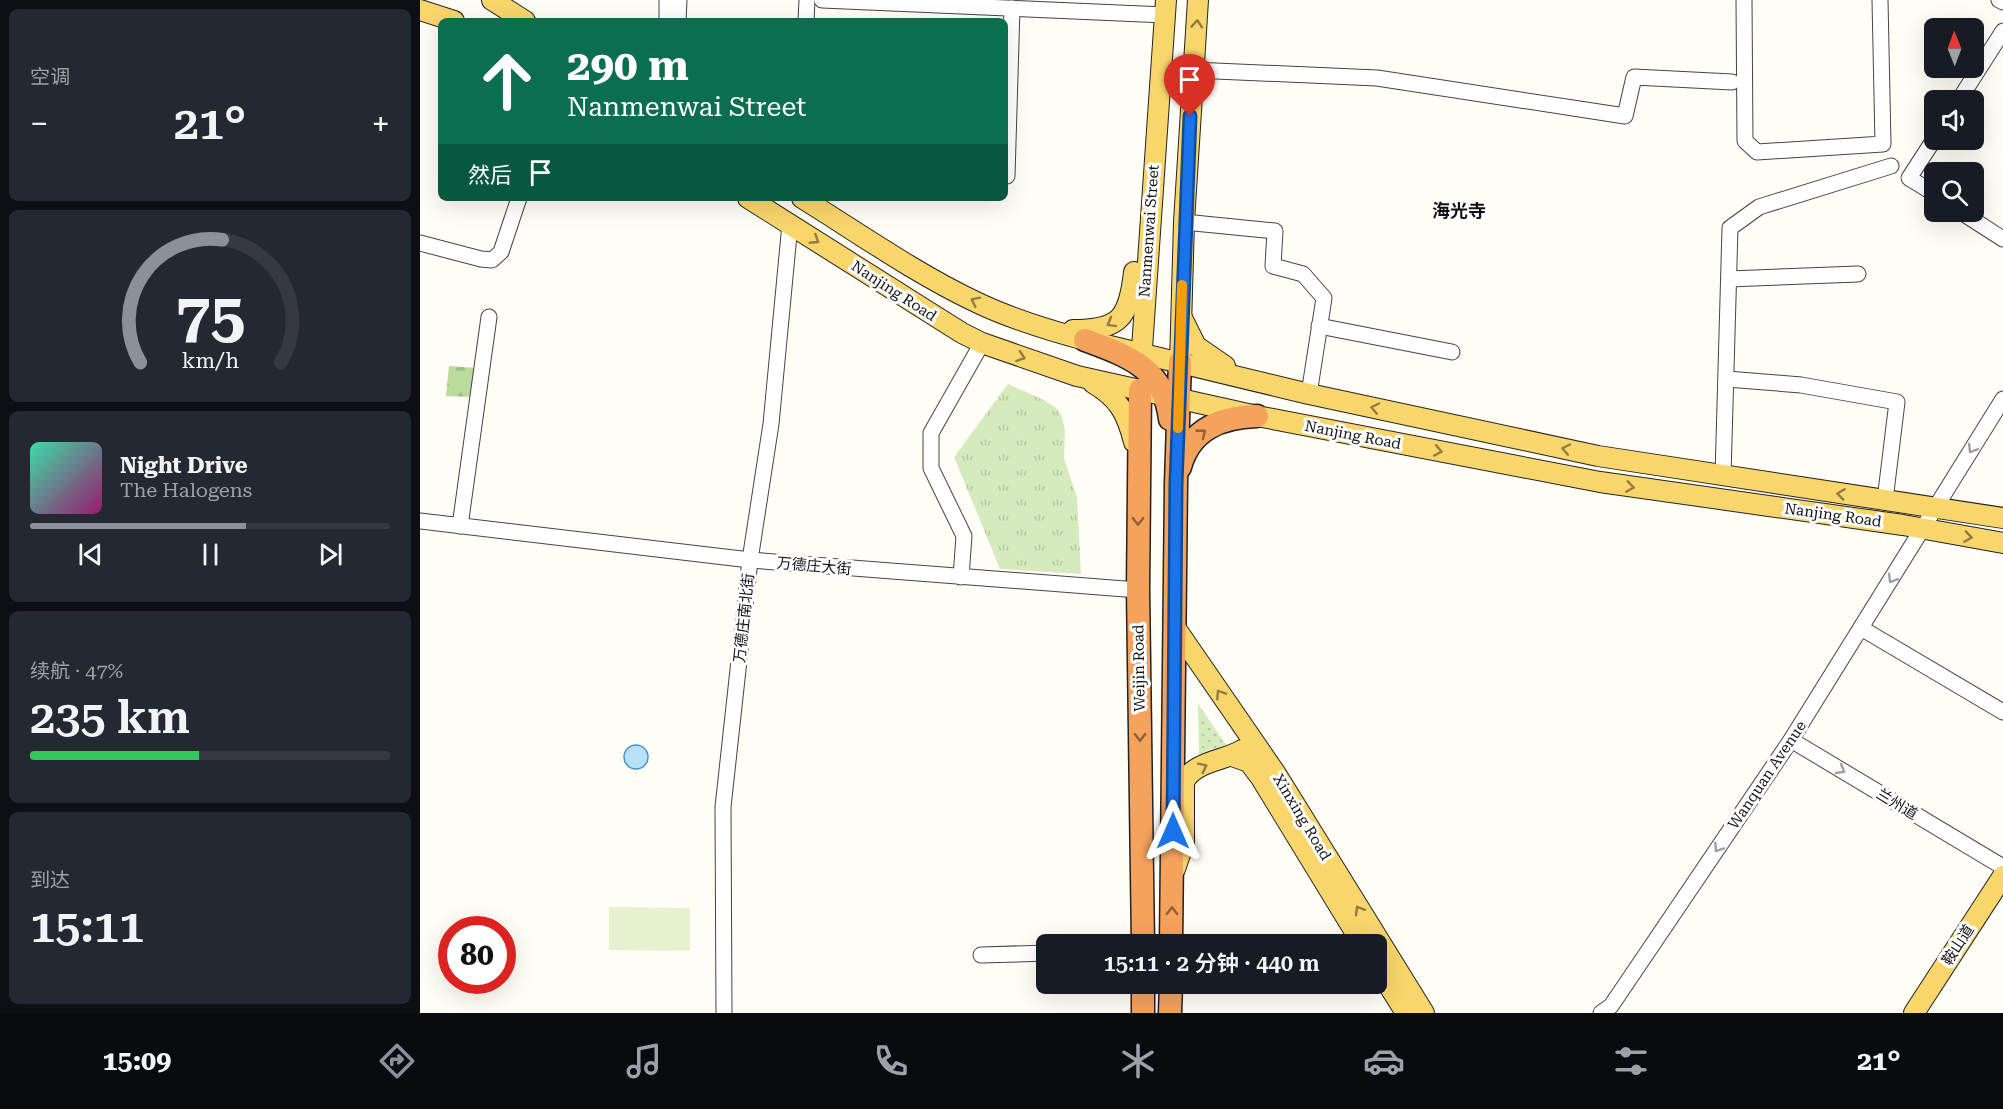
<!DOCTYPE html>
<html lang="zh">
<head>
<meta charset="utf-8">
<style>
	:root { --surface:#171b24; --page:#242831; --text:#f1f3f6; --muted:#9ea1a6; --line:#363941; --accent:#8c9099 }
	body { margin:0; font-family:"Roboto Serif","Noto Sans SC",serif; background:var(--page); color:var(--text); height:100vh; display:flex; flex-direction:column; font-size:22px; white-space:nowrap }
	* { box-sizing:border-box; margin:0 }
	p { font-size:20px; color:var(--muted) }
	.icon { flex:none; width:33px; height:33px; fill:none; stroke:currentColor; stroke-width:2; stroke-linecap:round; stroke-linejoin:round }
	.map { position:relative; flex:1; overflow:hidden }
	.details { display:flex; flex-direction:column; gap:9px; padding:9px; background:#0d0f14; width:420px }
	.details>* { flex:none }
	.hud { position:absolute; left:18px; top:18px; width:570px; height:183px; border-radius:9px; box-shadow:0 6px 24px #0002; background:#0b6e4f; color:#fff; overflow:hidden }
	.needle { width:39px; rotate:359deg }
	.controls { position:absolute; left:1504px; top:18px; display:grid; gap:12px }
	.controls a { display:grid; place-items:center; width:60px; height:60px; border-radius:9px; background:var(--surface); box-shadow:0 6px 24px #0002; font-size:30px }
	.speed { position:absolute; left:18px; top:916px; display:flex; gap:12px; font-size:30px; font-weight:700; text-align:center }
	.speed>* { display:grid; place-content:center; width:78px; height:78px; border-radius:50%; background:var(--surface); box-shadow:0 6px 24px #0002; line-height:1 }
	.speed .limit { border:9px solid #d22; background:#fff; color:#111 }
	.pin { position:absolute; display:grid; place-items:center; width:51px; height:51px; color:#fff; margin:-62px -26px; border-radius:50% 50% 50% 0; rotate:-45deg; box-shadow:0 0 6px #0007 }
	.pin .icon { rotate:45deg }
	.me { position:absolute; width:66px; margin:-33px; rotate:0deg; stroke-linejoin:round; filter:drop-shadow(0 0 4px #0008) }
	.turn { display:flex; align-items:center; gap:21px; height:126px; padding:0 30px; font-size:27px }
	.turn .icon { width:78px; height:78px; stroke-width:2.5 }
	.turn b { display:block; font-size:42px; line-height:51px }
	.then { display:flex; align-items:center; height:57px; padding:0 30px; background:#0003; gap:12px; font-size:22px }
	.big { font-size:45px; font-weight:600; line-height:1.1 }
	.details .widget { flex:1; display:flex; flex-direction:column; justify-content:center; gap:9px; min-width:0; padding:0 21px; border-radius:9px; background:var(--page) }
	.details .dial { align-items:center; gap:0 }
	.dial svg { height:156px; overflow:visible; fill:none; stroke:var(--line); stroke-width:7; stroke-linecap:round; text-anchor:middle }
	.dial text { fill:var(--text); stroke:none }
	.song { display:flex; align-items:center; gap:18px }
	.cover { width:72px; height:72px; border-radius:9px; background:linear-gradient(135deg,hsl(160 70% 55%),hsl(320 70% 35%)) }
	.played { height:6px; border-radius:3px; background:linear-gradient(90deg,var(--accent) 60%,var(--line) 60%) }
	.keys { display:flex; justify-content:space-around; direction:ltr }
	.heat { display:flex; justify-content:space-between; align-items:center; font-size:33px; direction:ltr }
	.charge { height:9px; border-radius:4px; background:linear-gradient(90deg,#34c759 47%,var(--line) 0) }
	.trip { position:absolute; left:616px; top:934px; width:351px; height:60px; border-radius:9px; background:var(--surface); box-shadow:0 6px 24px #0002; font-weight:600; line-height:60px; text-align:center }
	.dock { display:flex; height:96px; justify-content:space-around; align-items:center; background:#090b0e; color:var(--muted) }
	.dock .icon { width:42px; height:42px }
	.dock .active { color:var(--accent) }
	.dock b { font-size:27px; color:var(--text) }
	main { display:flex; flex:1; min-height:0 }
	.map>svg:first-child { display:block }
	.grass { fill:url(#grass-dots) }
	.forest { fill:url(#forest-firs) }
	.park { fill:url(#park-tufts) }
	.pitch { fill:#e6f2cf }
	.water { fill:#b9e0f7; stroke:#3f96cf; stroke-width:1.5 }
	.lines { fill:none; stroke-linecap:round; stroke-linejoin:round }
	.minor-casing { stroke:#444; stroke-width:17 }
	.major-casing { stroke:#222; stroke-width:22 }
	.highway-casing { stroke:#222; stroke-width:25 }
	.minor { stroke:#fff; stroke-width:15 }
	.major { stroke:#f9d66b; stroke-width:20 }
	.highway { stroke:#f5a25d; stroke-width:22 }
	.oneway { stroke:#917d42 }
	.oneway2 { stroke:#8e613b }
	.oneway3 { stroke:#a0a0a0 }
	.route-casing { stroke:#114b97; stroke-width:15 }
	.route { stroke:#1a73e8; stroke-width:10 }
	.slow { stroke:#f59e0b; stroke-width:10 }
	.labels { text-anchor:middle; stroke-width:6; stroke-linejoin:round; paint-order:stroke }
	.street-label { font-size:15px; fill:#111; stroke:#fff }
	.quarter-label { font-size:18px; font-weight:bold; fill:#111; stroke:#fff }
</style>
</head>
<body>
<main>
<section class="details">
<div class="widget"><p>空调</p>
<div class="heat"><a>−</a><b class="big">21°</b><a>+</a></div>
</div>
<div class="widget dial"><svg viewBox="0 0 100 80">
<path d="M14 69A42 42 0 1 1 86 69"/>
<path d="M14 69A42 42 0 0 1 56 6" stroke="#8c9099"/>
<text x="50" y="56" font-size="32" font-weight="700">75</text>
<text x="50" y="72" font-size="11">km/h</text>
</svg></div>
<div class="widget">
<div class="song"><i class="cover"></i><div><b>Night Drive</b><p>The Halogens</p></div></div>
<div class="played"></div>
<div class="keys"><svg class="icon" aria-label="previous" viewBox="0 0 24 24"><path d="M18 5L8 12l10 7zM5 5v14"/></svg><svg class="icon" aria-label="pause" viewBox="0 0 24 24"><path d="M8 5v14M16 5v14"/></svg><svg class="icon" aria-label="next" viewBox="0 0 24 24"><path d="M6 5l10 7-10 7zM19 5v14"/></svg></div>
</div>
<div class="widget"><p>续航 · 47%</p><b class="big">235 km</b><div class="charge"></div></div>
<div class="widget"><p>到达</p><b class="big">15:11</b></div>
</section>
<div class="map">
<svg width="1583" height="1013" viewBox="0 0 1583 1013">
	<defs>
		<pattern id="grass-dots" width="8" height="8" patternUnits="userSpaceOnUse" patternTransform="scale(1.5)"><rect width="8" height="8" fill="#d5ebbd"/><path d="M2 2h.1M6 6h.1" fill="none" stroke="#b6c8a1" stroke-width="1.8" stroke-linecap="round"/></pattern>
		<pattern id="forest-firs" width="22" height="20" patternUnits="userSpaceOnUse" patternTransform="scale(1.5)"><rect width="22" height="20" fill="#b9dc9c"/><path d="M5 1l3.5 6h-7zM16 11l3.5 6h-7z" fill="#9ebc85"/></pattern>
		<pattern id="park-tufts" width="24" height="20" patternUnits="userSpaceOnUse" patternTransform="scale(1.5)"><rect width="24" height="20" fill="#d5ebbd"/><path d="M3 7l-1-3M5 7V3M7 7l1-3M15 17l-1-3M17 17v-4M19 17l1-3" fill="none" stroke="#b6c8a1"/></pattern>
	</defs>
	<rect width="100%" height="100%" fill="#fffdf5"/>
	<path class="grass" d="M778,704l29,42 -28,9z"/>
	<path class="forest" d="M29,366l28,2 -5,29 -26,-1z"/>
	<path class="park" d="M588,384l36,16 12,8 6,9 3,14 -1,27 13,40 4,76 -81,-5 -46,-112z"/>
	<path class="pitch" d="M189,907l81,1v43l-81,-1z"/>
	<circle class="water" cx="216" cy="757" r="12"/>
	<g class="lines">
		<defs>
			<g id="minor">
				<path d="M402,0l343,15"/>
				<path d="M1324,0l1,141 12,11 126,-8 -3,-144"/>
				<path d="M1579,0l4,2"/>
				<path d="M247,21v-21"/>
				<path d="M258,21l1,-21"/>
				<path d="M386,21l1,-21"/>
				<path d="M773,70l184,8 248,38 9,-39 98,5"/>
				<path d="M1539,100l44,-69"/>
				<path d="M1515,138l-26,40 26,16"/>
				<path d="M587,176l5,-168"/>
				<path d="M1541,212l42,27"/>
				<path d="M764,222l91,9 -2,35 30,8 21,24 -15,96"/>
				<path d="M0,243l61,16 11,1 9,-8 18,-54"/>
				<path d="M1309,279l129,-5"/>
				<path d="M899,326l133,26"/>
				<path d="M1307,379l74,6 96,17 -12,98"/>
				<path d="M1303,476l7,-248 29,-21 132,-41"/>
				<path d="M0,521l330,39 388,30"/>
				<path d="M40,526l29,-209"/>
				<path d="M541,577l3,-41 -33,-68v-35l51,-90"/>
				<path d="M1441,628l142,84"/>
				<path d="M1371,740l212,127"/>
				<path d="M561,955l66,-2"/>
				<path d="M304,1013l-1,-206 27,-247 21,-136 19,-200"/>
				<path d="M1181,1013l10,-7 180,-266 212,-341"/>
			</g>
			<g id="major">
				<path d="M72,0l33,21"/>
				<path d="M0,10l34,11"/>
				<path d="M328,198l214,135 20,10 95,33 180,40 343,66 303,43 100,18"/>
				<path d="M382,198c58,36 113,75 174,104 35,17 72,28 109,38l224,54 289,62 405,62"/>
				<path d="M762,318l14,28 29,20"/>
				<path d="M653,330c47,0 56,-12 61,-58"/>
				<path d="M760,362l4,-140 14,-222"/>
				<path d="M721,363l25,-363"/>
				<path d="M673,383c26,15 34,31 41,59"/>
				<path d="M754,626l102,148 148,239"/>
				<path d="M812,756l17,6 12,16 102,167"/>
				<path d="M755,869l9,-26v-61c10,-21 41,-21 58,-32"/>
				<path d="M957,967l29,46"/>
				<path d="M1494,1013l89,-137"/>
			</g>
			<g id="highway">
				<path d="M665,340c43,16 79,28 85,79"/>
				<path d="M720,390l-2,200 5,355"/>
				<path d="M760,467c10,-37 40,-50 77,-51"/>
				<path d="M751,945l5,-462 4,-121"/>
				<path d="M723,984v29"/>
				<path d="M750,1013l1,-29"/>
			</g>
		</defs>
		<use href="#minor" class="minor-casing"/>
		<use href="#major" class="major-casing"/>
		<use href="#highway" class="highway-casing"/>
		<use href="#minor" class="minor"/>
		<use href="#major" class="major"/>
		<use href="#highway" class="highway"/>
	</g>
	<defs><path id="oneway-chevron" d="M-2-3.5L2.5 0L-2 3.5" fill="none" stroke-width="1.6" stroke-linecap="round" stroke-linejoin="round" transform="scale(1.5)"/></defs>
	<g class="oneway">
		<use href="#oneway-chevron" transform="translate(777 24) rotate(-86)"/>
		<use href="#oneway-chevron" transform="translate(395 240) rotate(33)"/>
		<use href="#oneway-chevron" transform="translate(555 301) rotate(-154)"/>
		<use href="#oneway-chevron" transform="translate(691 323) rotate(151)"/>
		<use href="#oneway-chevron" transform="translate(601 357) rotate(19)"/>
		<use href="#oneway-chevron" transform="translate(955 408) rotate(-168)"/>
		<use href="#oneway-chevron" transform="translate(1146 449) rotate(-168)"/>
		<use href="#oneway-chevron" transform="translate(1018 451) rotate(11)"/>
		<use href="#oneway-chevron" transform="translate(1210 487) rotate(8)"/>
		<use href="#oneway-chevron" transform="translate(1421 494) rotate(-172)"/>
		<use href="#oneway-chevron" transform="translate(1548 537) rotate(9)"/>
		<use href="#oneway-chevron" transform="translate(800 694) rotate(-124)"/>
		<use href="#oneway-chevron" transform="translate(783 767) rotate(-26)"/>
		<use href="#oneway-chevron" transform="translate(939 910) rotate(-121)"/>
	</g>
	<g class="oneway2">
		<use href="#oneway-chevron" transform="translate(782 433) rotate(-39)"/>
		<use href="#oneway-chevron" transform="translate(718 521) rotate(90)"/>
		<use href="#oneway-chevron" transform="translate(720 737) rotate(89)"/>
		<use href="#oneway-chevron" transform="translate(752 911) rotate(-89)"/>
	</g>
	<g class="oneway3">
		<use href="#oneway-chevron" transform="translate(1552 449) rotate(122)"/>
		<use href="#oneway-chevron" transform="translate(1472 579) rotate(122)"/>
		<use href="#oneway-chevron" transform="translate(1421 770) rotate(31)"/>
		<use href="#oneway-chevron" transform="translate(1298 848) rotate(124)"/>
	</g>
	<g class="lines">
		<defs>
			<path id="route" d="M753,831l3,-348 14,-367"/>
		</defs>
		<use href="#route" class="route-casing"/>
		<use href="#route" class="route"/>
		<path class="slow" d="M758,428l4,-143"/>
	</g>
	<g class="labels">
		<g class="street-label">
			<text transform="translate(729 231) rotate(-86)" y="5">Nanmenwai Street</text>
			<text transform="translate(474 291) rotate(33)" y="5">Nanjing Road</text>
			<text transform="translate(933 435) rotate(11)" y="5">Nanjing Road</text>
			<text transform="translate(1413 515) rotate(8)" y="5">Nanjing Road</text>
			<text transform="translate(394 566) rotate(5)" y="5">万德庄大街</text>
			<text transform="translate(324 618) rotate(-84)" y="5">万德庄南北街</text>
			<text transform="translate(719 668) rotate(-91)" y="5">Weijin Road</text>
			<text transform="translate(1347 775) rotate(-56)" y="5">Wanquan Avenue</text>
			<text transform="translate(1477 804) rotate(31)" y="5">兰州道</text>
			<text transform="translate(882 817) rotate(59)" y="5">Xinxing Road</text>
			<text transform="translate(1538 945) rotate(-57)" y="5">鞍山道</text>
		</g>
		<g class="quarter-label">
			<text x="1039" y="217">海光寺</text>
		</g>
	</g>
</svg>
<div class="controls">
<a><svg class="needle" viewBox="-14 -14 28 28"><path d="M0-13l5 13h-10z" fill="#e53935"/><path d="M0 13l5-13h-10z" fill="#9ea1a6"/></svg></a>
<a><svg class="icon" aria-label="sound" viewBox="0 0 24 24"><path d="M4 9h4l5-4v14l-5-4H4zM17 9q2 3 0 6"/></svg></a>
<a><svg class="icon" aria-label="search" viewBox="0 0 24 24"><circle cx="10" cy="10" r="6"/><path d="M15 15l6 6"/></svg></a>
</div>
<div class="speed"><div class="limit">80</div></div>
<div class="pin" style="left:770px;top:116px;background:#d93025"><svg class="icon" aria-label="arrive" viewBox="0 0 24 24"><path d="M6 21V4h12l-3 4 3 4H6"/></svg></div>
<svg class="me" style="left:753px;top:831px" viewBox="-20 -20 40 40"><path d="M0-17L14 15 0 8-14 15z" fill="#1a73e8" stroke="#fff" stroke-width="4"/></svg>
<div class="trip">15:11 · 2 分钟 · 440 m</div>
<div class="hud">
<div class="turn"><svg class="icon" aria-label="ahead" viewBox="0 0 24 24"><path d="M12 20V5M6 11l6-6 6 6"/></svg><div><b>290 m</b>Nanmenwai Street</div></div>
<div class="then">然后<svg class="icon" aria-label="arrive" viewBox="0 0 24 24"><path d="M6 21V4h12l-3 4 3 4H6"/></svg></div>
</div>
</div>
</main>
<nav class="dock">
<b>15:09</b>
<svg class="icon active" aria-label="directions" viewBox="0 0 24 24"><path d="M12 3l9 9-9 9-9-9zM9 14v-3h6M13 9l2 2-2 2"/></svg>
<svg class="icon" aria-label="music" viewBox="0 0 24 24"><path d="M9 18V5l10-2v13"/><circle cx="6" cy="18" r="3"/><circle cx="16" cy="16" r="3"/></svg>
<svg class="icon" aria-label="phone" viewBox="0 0 24 24"><path d="M5 4h4l2 5-3 2q2 4 5 5l2-3 5 2v4C11 20 4 13 5 4z"/></svg>
<svg class="icon" aria-label="climate" viewBox="0 0 24 24"><path d="M12 3v18M4 7l16 10M4 17L20 7"/></svg>
<svg class="icon" aria-label="car" viewBox="0 0 24 24"><path d="M5 17H2v-5l4-1 3-4h7l3 4 3 1v5h-3M9 17h6M6 11h13"/><circle cx="7" cy="17" r="2"/><circle cx="17" cy="17" r="2"/></svg>
<svg class="icon" aria-label="filters" viewBox="0 0 24 24"><path d="M4 7h16M4 17h16"/><circle cx="9" cy="7" r="2"/><circle cx="15" cy="17" r="2"/></svg>
<b>21°</b>
</nav>
</body>
</html>
